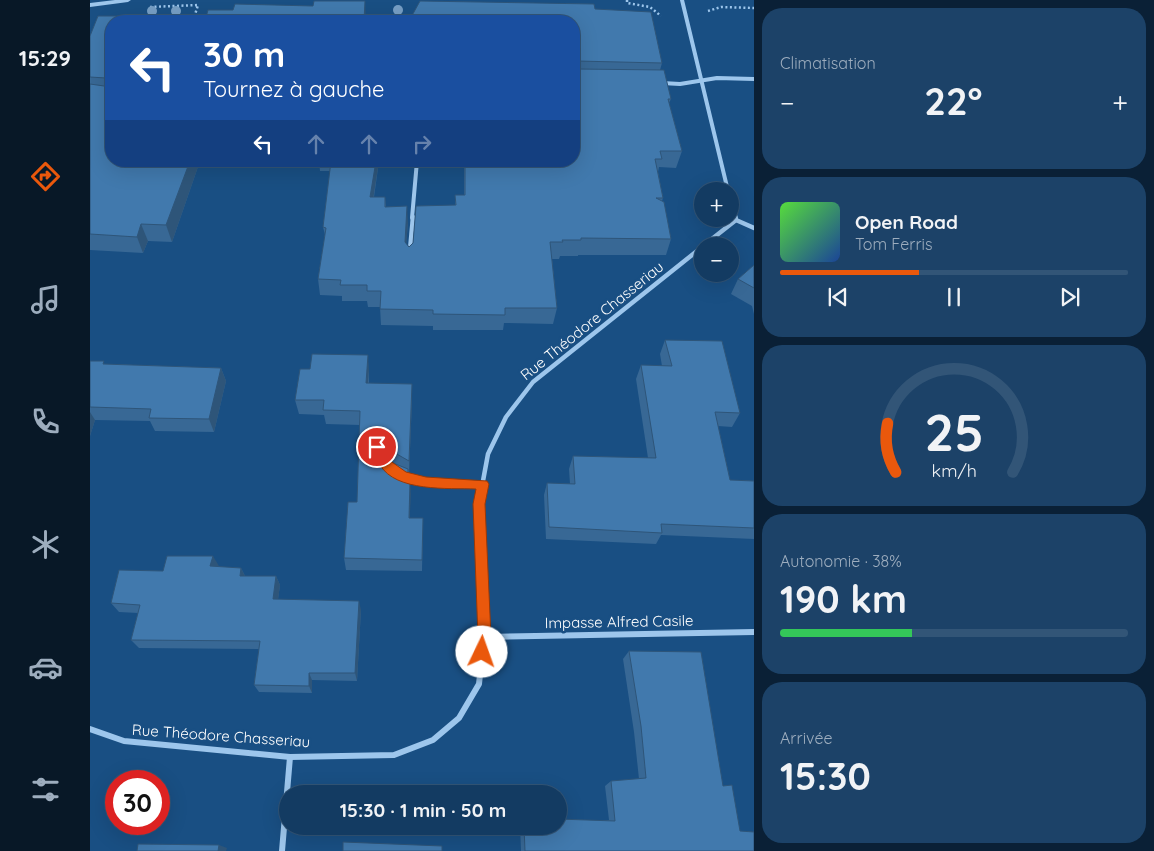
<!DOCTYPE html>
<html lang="fr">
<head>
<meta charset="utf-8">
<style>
	:root { --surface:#133b62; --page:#1c4268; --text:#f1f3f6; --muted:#9dadbe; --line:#325577; --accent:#ea580c }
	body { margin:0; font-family:Quicksand,sans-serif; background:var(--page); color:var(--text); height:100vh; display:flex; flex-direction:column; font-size:19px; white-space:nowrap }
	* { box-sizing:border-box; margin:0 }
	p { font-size:16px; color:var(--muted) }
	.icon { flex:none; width:28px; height:28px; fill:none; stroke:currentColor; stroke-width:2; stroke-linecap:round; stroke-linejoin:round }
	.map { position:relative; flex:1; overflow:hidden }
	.panel { display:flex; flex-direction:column; gap:8px; padding:8px; background:#0a2036; width:400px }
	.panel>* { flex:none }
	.top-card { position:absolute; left:15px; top:15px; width:475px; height:152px; border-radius:20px; box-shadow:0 5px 20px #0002,0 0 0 1px var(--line); background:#1a4fa0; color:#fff; overflow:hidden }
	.controls { position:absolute; left:604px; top:182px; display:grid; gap:10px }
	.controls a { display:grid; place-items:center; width:45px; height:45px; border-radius:50%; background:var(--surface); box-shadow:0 5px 20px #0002,0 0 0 1px var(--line); font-size:25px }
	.speed { position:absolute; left:15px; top:770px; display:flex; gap:10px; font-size:25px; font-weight:700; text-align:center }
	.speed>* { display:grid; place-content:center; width:65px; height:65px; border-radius:50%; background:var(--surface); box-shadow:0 5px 20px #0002,0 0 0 1px var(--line); line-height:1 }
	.speed .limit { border:8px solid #d22; background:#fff; color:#111 }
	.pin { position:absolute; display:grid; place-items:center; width:42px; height:42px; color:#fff; margin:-21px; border:2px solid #fff; border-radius:50%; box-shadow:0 1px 5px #0007 }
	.me { position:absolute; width:55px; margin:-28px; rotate:3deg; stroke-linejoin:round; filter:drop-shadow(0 0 4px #0008) }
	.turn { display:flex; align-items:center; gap:18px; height:105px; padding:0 15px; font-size:22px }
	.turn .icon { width:65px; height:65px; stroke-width:2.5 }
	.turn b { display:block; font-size:35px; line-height:42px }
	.lanes { display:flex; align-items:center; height:48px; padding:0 15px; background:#0003; justify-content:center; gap:25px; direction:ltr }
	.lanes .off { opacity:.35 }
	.big { font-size:38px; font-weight:700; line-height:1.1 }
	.panel .card { flex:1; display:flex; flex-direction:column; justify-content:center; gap:8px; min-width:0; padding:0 18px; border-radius:20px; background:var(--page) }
	.panel .dial { align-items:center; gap:0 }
	.dial svg { height:130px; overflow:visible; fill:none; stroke:var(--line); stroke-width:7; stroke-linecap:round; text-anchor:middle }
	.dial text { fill:var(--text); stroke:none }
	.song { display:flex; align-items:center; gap:15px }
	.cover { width:60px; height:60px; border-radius:8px; background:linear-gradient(135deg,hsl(110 70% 55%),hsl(220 70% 35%)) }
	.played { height:5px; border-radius:2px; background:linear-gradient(90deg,var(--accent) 40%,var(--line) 40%) }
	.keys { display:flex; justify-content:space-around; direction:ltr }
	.heat { display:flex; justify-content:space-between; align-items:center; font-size:28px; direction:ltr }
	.charge { height:8px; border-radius:4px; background:linear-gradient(90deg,#34c759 38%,var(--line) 0) }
	.trip { position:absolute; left:189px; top:785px; width:288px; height:50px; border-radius:25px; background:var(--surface); box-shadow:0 5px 20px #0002,0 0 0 1px var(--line); font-weight:700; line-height:50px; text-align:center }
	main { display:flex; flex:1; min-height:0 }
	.dock { display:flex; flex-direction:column; width:90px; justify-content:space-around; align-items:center; background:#081827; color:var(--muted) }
	.dock .icon { width:35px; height:35px }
	.dock .on { color:var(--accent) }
	.dock b { font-size:22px; color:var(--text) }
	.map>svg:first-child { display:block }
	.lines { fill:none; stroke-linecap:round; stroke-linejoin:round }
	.path { stroke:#9dc6ec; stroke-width:2.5; stroke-dasharray:2 2.5; stroke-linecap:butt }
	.service { stroke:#9dc6ec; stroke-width:4 }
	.minor-far2 { stroke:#9dc6ec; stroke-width:4 }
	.minor-far1 { stroke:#9dc6ec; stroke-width:4.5 }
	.minor { stroke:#9dc6ec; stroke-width:6 }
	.tertiary { fill:#9dc6ec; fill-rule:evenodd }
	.tree { fill:#769ec4 }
	.wall { fill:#386895; fill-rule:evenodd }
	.shaded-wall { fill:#2e5579 }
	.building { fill:#4179ad; stroke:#2e5579 }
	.route { fill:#ea580c; stroke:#983908 }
	.labels { text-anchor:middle; stroke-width:5; stroke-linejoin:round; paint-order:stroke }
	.street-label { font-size:15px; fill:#fff; stroke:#194f83 }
</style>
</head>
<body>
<main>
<nav class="dock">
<b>15:29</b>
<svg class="icon on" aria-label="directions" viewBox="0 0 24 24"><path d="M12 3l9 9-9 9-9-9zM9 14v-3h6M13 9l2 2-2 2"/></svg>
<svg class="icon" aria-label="music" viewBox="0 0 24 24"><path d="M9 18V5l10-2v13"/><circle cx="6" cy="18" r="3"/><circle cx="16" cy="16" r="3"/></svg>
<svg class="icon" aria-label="phone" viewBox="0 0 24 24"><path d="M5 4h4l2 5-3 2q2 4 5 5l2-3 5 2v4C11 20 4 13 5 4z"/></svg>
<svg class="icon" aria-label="climate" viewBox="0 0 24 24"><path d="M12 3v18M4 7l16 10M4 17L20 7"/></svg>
<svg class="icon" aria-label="car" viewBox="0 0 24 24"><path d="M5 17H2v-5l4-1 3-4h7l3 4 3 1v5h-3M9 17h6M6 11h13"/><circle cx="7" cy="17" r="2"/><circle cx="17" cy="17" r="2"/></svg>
<svg class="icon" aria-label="filters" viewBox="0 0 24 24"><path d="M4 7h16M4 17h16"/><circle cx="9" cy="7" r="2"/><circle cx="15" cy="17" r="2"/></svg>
</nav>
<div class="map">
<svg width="664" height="851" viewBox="0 0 664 851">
	<rect width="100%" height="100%" fill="#194f83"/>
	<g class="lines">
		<g class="path">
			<path d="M537,0v3l23,4 11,9"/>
			<path d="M60,7l48,-2 -5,16"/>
			<path d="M618,11l13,-4 33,1"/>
		</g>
		<path class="service" d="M315,478l21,4 57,2"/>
		<g class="minor-far2">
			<path d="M592,0l46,191"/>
			<path d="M572,83l18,1 37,-6 37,1"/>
			<path d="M640,198l6,20"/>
			<path d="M322,218l5,-57"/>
		</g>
		<g class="minor-far1">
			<path d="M646,220l18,8"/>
			<path d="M613,246l33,-26 -1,-3"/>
			<path d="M320,250l3,-33"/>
			<path d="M390,497l8,-43 18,-37 27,-35 169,-135"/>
		</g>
		<g class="minor">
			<path d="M394,637l270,-5"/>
			<path d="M0,729l34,12 166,16 104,-2 39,-15 26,-22 20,-34 5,-47 -5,-133 2,-9"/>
			<path d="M192,851l8,-94"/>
		</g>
		<path class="tertiary" d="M25,0h16l-3,2 -38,5v-4z"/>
	</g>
	<g class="tree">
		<circle cx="308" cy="10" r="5"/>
		<circle cx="62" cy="11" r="5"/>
		<circle cx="86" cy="11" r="5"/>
	</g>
	<g class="wall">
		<path d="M505,9l67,54 -2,7 11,29 -2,4 13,48 -6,17 -17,-1 -1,5 5,26 -1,3 9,38 -5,16h-88v1h-18l-1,3h-7l5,49 -4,16 -49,-1 -1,7h-70v-4l-52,-1 -1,-18h-12l-1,-6h-25v-5l-22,-1 -2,-16 7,-44 -2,-8 7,-56h-10l-1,-10h60l-5,36h11l1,10 22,16 -2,21 3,3 46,-41v-11h9v-34h110v-140z"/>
		<path d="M8,16h41l1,5h-29v140h89l-28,81 -24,-1 -5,12 -53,-3v-214z"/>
		<path d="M664,265v49l-2,-8 -21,-12 7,-15z"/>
		<path d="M575,340l75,73 -8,14 -14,-1 12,54 24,1v58l-93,-4 -5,9 -110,-5 -2,-44 3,-12 23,1 -1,-15 4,-13 75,2 -12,-79 5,-14 21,1 -2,-12z"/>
		<path d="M0,361l15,3 116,4 5,13 -12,51 -59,-1 -5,-10 -55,-1 -5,16z"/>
		<path d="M279,370v13l43,16 -3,76 -1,-1 1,8h1v36h13l-1,53 -76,-1 -2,-12 13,-56 3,-77 -34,-1 -2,-9 -25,-1 -4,-14zM287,444h3l6,13 -4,-2z"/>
		<path d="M129,566l-1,1 23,1 4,8h31l4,9 -2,14 83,11 -4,71 -45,-1v13l-53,-1 -5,-7 5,-36 -120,-1 -8,-8 7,-27 -19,-1 -8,-9 52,-32z"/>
		<path d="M539,651l94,135 17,45 14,20h-233l-1,-25h38l51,-6 -4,-34 6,-5 28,-2 -5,-47 -11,-73z"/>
	</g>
	<g class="shaded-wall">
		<path d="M275,1l1,20h-2z"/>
		<path d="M21,88v34l-6,-17z"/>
		<path d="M100,161h10l-28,81 -6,-17z"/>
		<path d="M286,161h3l-8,52 -1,-16z"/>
		<path d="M317,206l1,17 -3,36v-17z"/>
		<path d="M51,224l7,17 -5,12 -6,-16z"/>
		<path d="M278,355l1,15 -2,27 -1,-14z"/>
		<path d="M131,368l5,13 -12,51 -5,-13z"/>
		<path d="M322,384v15l-3,76v-14z"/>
		<path d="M0,412l5,8 -5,16z"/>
		<path d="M320,482l1,13 -2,35v-12z"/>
		<path d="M123,556l6,10 -3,10 -6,-10z"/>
		<path d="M151,568l5,10 -6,-2z"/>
		<path d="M186,576l4,9 -3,23 -4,-9z"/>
		<path d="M269,601l2,9 -4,71 -2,-8z"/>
		<path d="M219,673l3,7v13l-3,-7z"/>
		<path d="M129,845l8,3 -1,3h-8z"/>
	</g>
	<g class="building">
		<path d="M224,1h51l-1,20h-159l3,-11h25l2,-6 78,2z"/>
		<path d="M330,1l174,3 1,5 56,3 11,51 -85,-2 -3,4v-44h-165z"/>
		<path d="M8,16h41l-2,5h-26v67l-6,17 6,1v55h79l-24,64 -25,-1 -4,13 -47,-3v-150l14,2 4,-3 -2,-5 -16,-1v-41z"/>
		<path d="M484,66l3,3 87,1 7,29h-3l14,52h-22l2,8h-7l8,39h-7l8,4 7,37 -90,-1v2h-19l1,2h-13l7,66h-52v7l-72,-1v-4l-53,-1 1,-18h-14v-6h-27l1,-5 -23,-1 8,-51 -3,-1 8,-66h45l-6,36h15v10l22,-1 -2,36 4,5 4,-4 3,-37 40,-1 -1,-10h10v-34h109z"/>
		<path d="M664,265v23l-16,-9z"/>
		<path d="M575,340l57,1 18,72 -25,-1 15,68 24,1v47l-93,-4 1,9 -113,-6 -2,-44 28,1 -2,-28 83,2 -15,-93 31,1z"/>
		<path d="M222,354l56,1 -2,28 46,1 -3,77 -21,-12 -10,-18 -4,-1 -2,3 10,22 11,8 15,6v13h2l-1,36h14l-1,42 -78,-2 4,-56h9l3,-91 -37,-1 1,-10h-29l5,-31h10z"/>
		<path d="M0,361h14l-1,3 118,4 -12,51 -60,-1 2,-9 -61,-2z"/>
		<path d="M77,556h46l-3,10 31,2 -1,8h36l-3,23 86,2 -4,72h-46v13l-55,-1 6,-44 -129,-1 9,-35 -29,-2 8,-33 44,1z"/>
		<path d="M539,651l72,1 22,134 9,-1 8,46 14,1v19h-229l-1,-25h34v-7l57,2 -4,-40 35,-3 -5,-52z"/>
		<path d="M253,842l99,4v5h-99z"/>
		<path d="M48,844l81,1 -1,6h-81z"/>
	</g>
	<path class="route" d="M287,442l4,2 8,16 17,12 20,5 61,4 2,3 -4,20 6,133 -4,20 -5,2 -4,-2 -2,-5 2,-15 -5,-133 3,-15c-28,-1 -80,3 -96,-24 -4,-5 -6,-12 -8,-18l1,-3z"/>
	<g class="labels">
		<g class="street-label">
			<text transform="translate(502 321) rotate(-39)" y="5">Rue Théodore Chasseriau</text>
			<text transform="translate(529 622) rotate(-1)" y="5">Impasse Alfred Casile</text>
			<text transform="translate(131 736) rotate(4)" y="5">Rue Théodore Chasseriau</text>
		</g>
	</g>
</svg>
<div class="controls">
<a>+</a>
<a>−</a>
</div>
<div class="speed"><div class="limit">30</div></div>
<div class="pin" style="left:287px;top:447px;background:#d93025"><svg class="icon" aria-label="arrive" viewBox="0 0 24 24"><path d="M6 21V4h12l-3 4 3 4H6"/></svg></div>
<svg class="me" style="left:392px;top:652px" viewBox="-20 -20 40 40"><circle r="19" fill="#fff"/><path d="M0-13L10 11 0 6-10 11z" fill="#ea580c"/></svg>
<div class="trip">15:30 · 1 min · 50 m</div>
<div class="top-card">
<div class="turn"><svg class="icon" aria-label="left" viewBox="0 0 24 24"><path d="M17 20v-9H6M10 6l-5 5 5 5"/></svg><div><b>30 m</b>Tournez à gauche</div></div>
<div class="lanes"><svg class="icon" aria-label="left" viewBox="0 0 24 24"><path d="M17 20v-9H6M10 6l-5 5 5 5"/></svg><svg class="icon off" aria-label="ahead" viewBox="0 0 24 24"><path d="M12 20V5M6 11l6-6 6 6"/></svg><svg class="icon off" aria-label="ahead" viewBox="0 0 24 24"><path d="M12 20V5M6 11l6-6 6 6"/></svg><svg class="icon off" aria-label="right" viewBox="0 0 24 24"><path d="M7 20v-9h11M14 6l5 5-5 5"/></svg></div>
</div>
</div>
<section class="panel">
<div class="card"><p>Climatisation</p>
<div class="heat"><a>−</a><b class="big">22°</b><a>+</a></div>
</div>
<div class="card">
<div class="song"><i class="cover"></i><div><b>Open Road</b><p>Tom Ferris</p></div></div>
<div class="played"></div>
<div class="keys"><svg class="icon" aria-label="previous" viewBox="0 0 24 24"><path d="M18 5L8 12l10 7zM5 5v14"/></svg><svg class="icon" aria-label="pause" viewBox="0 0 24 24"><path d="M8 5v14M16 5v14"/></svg><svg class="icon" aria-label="next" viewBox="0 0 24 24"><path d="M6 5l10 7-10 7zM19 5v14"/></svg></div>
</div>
<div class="card dial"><svg viewBox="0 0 100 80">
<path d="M14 69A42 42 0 1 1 86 69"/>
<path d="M14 69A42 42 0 0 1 9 39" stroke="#ea580c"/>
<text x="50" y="56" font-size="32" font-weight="700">25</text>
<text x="50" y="72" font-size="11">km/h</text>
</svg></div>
<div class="card"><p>Autonomie · 38%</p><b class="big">190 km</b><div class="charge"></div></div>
<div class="card"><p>Arrivée</p><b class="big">15:30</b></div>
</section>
</main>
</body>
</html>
